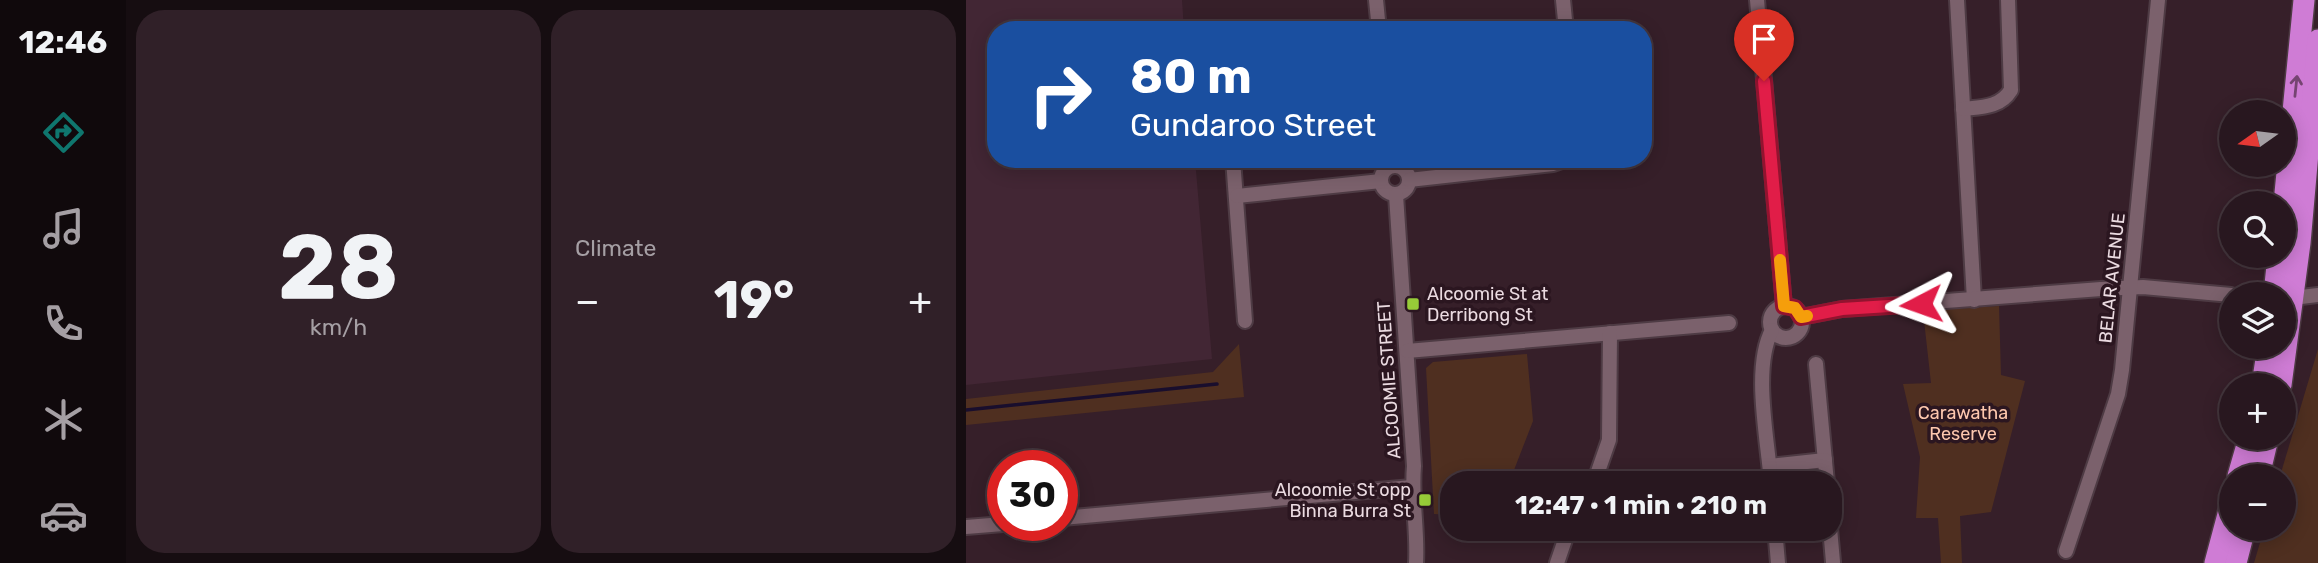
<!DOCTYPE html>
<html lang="en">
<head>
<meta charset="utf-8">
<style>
	:root { --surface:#28171f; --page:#302028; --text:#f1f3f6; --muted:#a59fa4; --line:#44363d; --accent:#0f766e }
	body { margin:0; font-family:Rubik,sans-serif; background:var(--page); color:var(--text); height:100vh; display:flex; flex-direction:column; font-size:26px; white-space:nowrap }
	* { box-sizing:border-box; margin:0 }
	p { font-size:23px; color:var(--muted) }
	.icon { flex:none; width:38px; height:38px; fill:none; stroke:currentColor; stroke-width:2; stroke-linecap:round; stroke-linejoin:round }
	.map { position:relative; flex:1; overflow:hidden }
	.details { display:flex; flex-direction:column; gap:10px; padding:10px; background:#160d11; width:840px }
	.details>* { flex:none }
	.banner { position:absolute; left:21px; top:21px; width:665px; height:147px; border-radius:28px; box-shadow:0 4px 18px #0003,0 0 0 2px var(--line); background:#1a4fa0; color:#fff; overflow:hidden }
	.needle { width:46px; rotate:256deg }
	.buttons { position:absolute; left:1253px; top:100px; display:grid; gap:14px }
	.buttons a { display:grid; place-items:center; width:77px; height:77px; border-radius:50%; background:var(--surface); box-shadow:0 4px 18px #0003,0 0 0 2px var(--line); font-size:35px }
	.speed { position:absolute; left:21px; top:450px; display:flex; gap:14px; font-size:35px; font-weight:700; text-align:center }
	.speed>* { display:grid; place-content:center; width:91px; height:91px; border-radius:50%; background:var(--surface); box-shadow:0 4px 18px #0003,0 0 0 2px var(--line); line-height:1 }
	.speed .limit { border:10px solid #d22; background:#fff; color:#111 }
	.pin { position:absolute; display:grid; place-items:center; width:60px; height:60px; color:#fff; margin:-72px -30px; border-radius:50% 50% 50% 0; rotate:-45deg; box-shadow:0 0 7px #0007 }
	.pin .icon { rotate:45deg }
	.me { position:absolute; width:77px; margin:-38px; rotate:266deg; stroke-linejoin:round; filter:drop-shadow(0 0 5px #0008) }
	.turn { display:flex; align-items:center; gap:24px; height:147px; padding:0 28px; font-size:32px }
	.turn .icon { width:91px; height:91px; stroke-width:2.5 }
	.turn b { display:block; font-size:49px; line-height:60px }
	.big { font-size:52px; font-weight:700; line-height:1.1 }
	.details .widget { flex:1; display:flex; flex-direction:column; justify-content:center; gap:10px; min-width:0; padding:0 24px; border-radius:28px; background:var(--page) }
	.details .dial { align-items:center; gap:0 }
	.dial b { font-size:91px; line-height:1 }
	.heat { display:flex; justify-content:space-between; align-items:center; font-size:38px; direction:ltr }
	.details .tiles { flex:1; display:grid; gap:10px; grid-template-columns:repeat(2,1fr) }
	.trip { position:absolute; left:474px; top:471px; width:402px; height:70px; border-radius:28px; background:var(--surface); box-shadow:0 4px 18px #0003,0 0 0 2px var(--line); font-weight:700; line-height:70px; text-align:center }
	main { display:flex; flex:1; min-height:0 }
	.tabs { display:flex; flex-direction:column; width:126px; justify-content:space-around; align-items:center; background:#10090c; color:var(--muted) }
	.tabs .icon { width:49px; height:49px }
	.tabs .selected { color:var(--accent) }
	.tabs b { font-size:32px; color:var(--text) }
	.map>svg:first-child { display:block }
	.built { fill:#422634 }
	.green { fill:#4f2f20 }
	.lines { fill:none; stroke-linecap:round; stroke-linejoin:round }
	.stream { stroke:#190e2d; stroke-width:3.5 }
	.street-casing { stroke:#4e3b44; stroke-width:18 }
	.highway-casing { stroke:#4e3b44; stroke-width:24 }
	.street { stroke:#7b616c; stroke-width:14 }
	.highway { stroke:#cf7cd5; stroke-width:21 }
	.oneway { stroke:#754471 }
	.route-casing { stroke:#92132f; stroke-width:18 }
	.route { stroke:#e11d48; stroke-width:12 }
	.slow { stroke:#f59e0b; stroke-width:12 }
	.poi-dot { fill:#97cc38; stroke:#2b1620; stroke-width:2.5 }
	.labels { text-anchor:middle; stroke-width:7; stroke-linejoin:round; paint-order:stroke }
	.street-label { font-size:18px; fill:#ebdbe1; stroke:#2b1620 }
	.poi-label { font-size:18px; fill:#ebdbe1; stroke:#2b1620; text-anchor:start }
	.park-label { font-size:18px; fill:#fdc7ae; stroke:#2b1620 }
</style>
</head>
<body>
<main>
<nav class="tabs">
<b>12:46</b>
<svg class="icon selected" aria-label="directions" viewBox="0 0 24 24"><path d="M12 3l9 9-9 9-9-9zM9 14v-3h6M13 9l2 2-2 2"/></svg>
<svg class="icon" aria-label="music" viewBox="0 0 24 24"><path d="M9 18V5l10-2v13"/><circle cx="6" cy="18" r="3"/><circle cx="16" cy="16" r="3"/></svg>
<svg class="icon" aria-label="phone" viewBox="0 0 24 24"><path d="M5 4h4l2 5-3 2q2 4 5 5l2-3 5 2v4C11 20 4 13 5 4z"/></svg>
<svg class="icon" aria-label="climate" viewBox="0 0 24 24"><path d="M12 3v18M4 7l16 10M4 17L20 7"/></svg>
<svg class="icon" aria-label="car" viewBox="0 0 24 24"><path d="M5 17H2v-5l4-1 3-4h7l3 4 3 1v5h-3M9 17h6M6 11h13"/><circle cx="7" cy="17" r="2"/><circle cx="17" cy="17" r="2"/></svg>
</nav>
<section class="details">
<div class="tiles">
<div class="widget dial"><b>28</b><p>km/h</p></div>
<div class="widget"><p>Climate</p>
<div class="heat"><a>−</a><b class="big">19°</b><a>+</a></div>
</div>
</div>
</section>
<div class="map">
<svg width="1352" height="563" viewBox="0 0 1352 563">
	<rect width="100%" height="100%" fill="#361f29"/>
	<path class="built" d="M0,0h216l2,30h-188v129h199l17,200 -246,26z"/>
	<g class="green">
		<path d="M1033,306l2,69 24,6 -34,131 -31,4 2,47h-21l-3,-45h-22l4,-61 -17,-73 28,-1 -8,-72z"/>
		<path d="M273,344l5,53 -278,28v-26l247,-27z"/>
		<path d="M1352,349v214h-64l10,-34 20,-1v-52h-4z"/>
		<path d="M561,354l6,67 -24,62h-57v32l-18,-1 -8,-146 7,-6z"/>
	</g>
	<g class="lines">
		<path class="stream" d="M0,410l251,-26"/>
		<defs>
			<g id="street">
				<path d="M410,0l3,30"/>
				<path d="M597,0l3,30"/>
				<path d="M791,0l27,306"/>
				<path d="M991,0l17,300"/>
				<path d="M997,109c18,-2 37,-1 48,-19l-3,-90"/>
				<path d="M267,159l12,162"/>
				<circle cx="429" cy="180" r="14"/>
				<path d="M443,180l144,-16 14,-5"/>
				<path d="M430,195l18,271c-3,32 4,64 2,97"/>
				<path d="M271,196l144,-15"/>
				<path d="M1319,299l33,-4"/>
				<circle cx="820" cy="322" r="16"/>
				<path d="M835,317l41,-8 259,-20 42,-2 88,8"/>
				<path d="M441,351l322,-28"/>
				<path d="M850,364l11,119"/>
				<path d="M804,466l55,-6"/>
				<path d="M628,483l15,-43 1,-107"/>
				<path d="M805,483c-3,-43 -19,-115 1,-153"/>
				<path d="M96,518l350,-31"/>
				<path d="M0,527l37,-3"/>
				<path d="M809,528l3,35"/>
				<path d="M864,528l3,34"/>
				<path d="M1100,551l52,-157 4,-24 36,-370"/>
				<path d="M591,563l12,-35"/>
			</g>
			<g id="highway">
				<path d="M1318,203l20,-203"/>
				<path d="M1308,294l4,-38"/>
				<path d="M1296,385l6,-39"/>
				<path d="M1315,385l19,-142 18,-203"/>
				<path d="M1272,476l11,-38"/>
				<path d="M1293,476l9,-38"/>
				<path d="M1249,563l16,-60"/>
				<path d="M1270,563l9,-35"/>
			</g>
		</defs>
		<use href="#street" class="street-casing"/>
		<use href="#highway" class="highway-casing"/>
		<use href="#street" class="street"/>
		<use href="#highway" class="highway"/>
	</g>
	<defs><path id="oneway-shaft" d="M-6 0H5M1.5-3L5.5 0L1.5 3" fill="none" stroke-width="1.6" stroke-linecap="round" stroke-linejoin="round" transform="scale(1.75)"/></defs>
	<use class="oneway" href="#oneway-shaft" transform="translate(1330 86) rotate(-84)"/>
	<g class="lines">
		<defs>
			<path id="route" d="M798,81l20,225 11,2 6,9 41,-8 79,-5"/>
		</defs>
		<use href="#route" class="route-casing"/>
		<use href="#route" class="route"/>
		<path class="slow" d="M814,260l4,46 11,2 6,9 6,-1"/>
	</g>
	<g class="poi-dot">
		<rect x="440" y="297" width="14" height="14" rx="3.5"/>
		<rect x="452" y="493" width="14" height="14" rx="3.5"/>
	</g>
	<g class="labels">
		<g class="street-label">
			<text transform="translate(1146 278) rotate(-84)" y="6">BELAR AVENUE</text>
			<text transform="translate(423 380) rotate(-94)" y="6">ALCOOMIE STREET</text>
		</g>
		<g class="poi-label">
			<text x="461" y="300">Alcoomie St at<tspan x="461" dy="21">Derribong St</tspan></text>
			<text x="445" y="496" text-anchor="end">Alcoomie St opp<tspan x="445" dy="21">Binna Burra St</tspan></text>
		</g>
		<g class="park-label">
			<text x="997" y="419">Carawatha<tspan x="997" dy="21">Reserve</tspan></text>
		</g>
	</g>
</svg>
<div class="buttons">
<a><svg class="needle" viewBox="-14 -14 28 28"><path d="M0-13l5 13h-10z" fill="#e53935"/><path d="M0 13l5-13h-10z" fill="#a59fa4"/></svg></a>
<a><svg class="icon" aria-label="search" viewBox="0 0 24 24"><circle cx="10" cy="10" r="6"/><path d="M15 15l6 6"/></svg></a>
<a><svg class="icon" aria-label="layers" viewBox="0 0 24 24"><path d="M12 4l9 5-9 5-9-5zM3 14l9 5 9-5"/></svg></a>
<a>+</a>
<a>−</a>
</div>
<div class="speed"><div class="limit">30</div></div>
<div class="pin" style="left:798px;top:81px;background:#d93025"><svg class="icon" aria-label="arrive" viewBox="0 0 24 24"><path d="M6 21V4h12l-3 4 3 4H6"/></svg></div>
<svg class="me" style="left:955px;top:304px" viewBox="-20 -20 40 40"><path d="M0-17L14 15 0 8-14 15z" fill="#e11d48" stroke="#fff" stroke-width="4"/></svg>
<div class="trip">12:47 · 1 min · 210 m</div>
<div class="banner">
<div class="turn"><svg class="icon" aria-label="right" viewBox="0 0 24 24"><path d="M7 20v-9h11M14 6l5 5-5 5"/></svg><div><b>80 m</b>Gundaroo Street</div></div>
</div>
</div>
</main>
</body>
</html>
